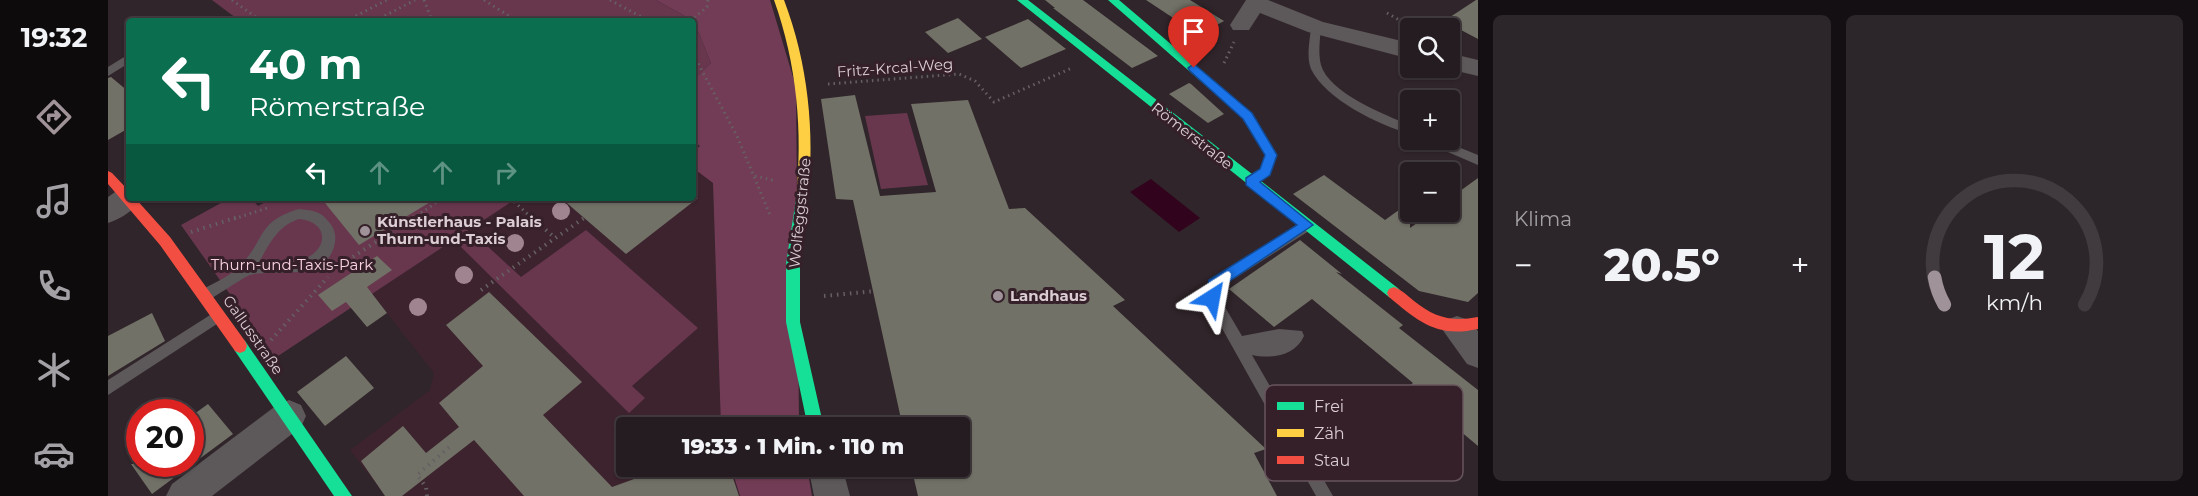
<!DOCTYPE html>
<html lang="de">
<head>
<meta charset="utf-8">
<style>
	:root { --surface:#241c20; --page:#2c2529; --text:#f1f3f6; --muted:#a3a1a5; --line:#413a3e; --accent:#9f9298 }
	body { margin:0; font-family:Montserrat,sans-serif; background:var(--page); color:var(--text); height:100vh; display:flex; flex-direction:column; font-size:22px; white-space:nowrap }
	* { box-sizing:border-box; margin:0 }
	p { font-size:20px; color:var(--muted) }
	.icon { flex:none; width:33px; height:33px; fill:none; stroke:currentColor; stroke-width:2; stroke-linecap:round; stroke-linejoin:round }
	.map { position:relative; flex:1; overflow:hidden }
	.details { display:flex; flex-direction:column; gap:15px; padding:15px; background:#140f12; width:720px }
	.details>* { flex:none }
	.guide { position:absolute; left:18px; top:18px; width:570px; height:183px; border-radius:6px; box-shadow:0 2px 4px #0004,0 0 0 2px var(--line); background:#0b6e4f; color:#fff; overflow:hidden }
	.controls { position:absolute; left:1292px; top:18px; display:grid; gap:12px }
	.controls a { display:grid; place-items:center; width:60px; height:60px; border-radius:6px; background:var(--surface); box-shadow:0 2px 4px #0004,0 0 0 2px var(--line); font-size:30px }
	.speed { position:absolute; left:18px; top:399px; display:flex; gap:12px; font-size:30px; font-weight:700; text-align:center }
	.speed>* { display:grid; place-content:center; width:78px; height:78px; border-radius:50%; background:var(--surface); box-shadow:0 2px 4px #0004,0 0 0 2px var(--line); line-height:1 }
	.speed .limit { border:9px solid #d22; background:#fff; color:#111 }
	.pin { position:absolute; display:grid; place-items:center; width:51px; height:51px; color:#fff; margin:-62px -26px; border-radius:50% 50% 50% 0; rotate:-45deg; box-shadow:0 0 6px #0007 }
	.pin .icon { rotate:45deg }
	.me { position:absolute; width:66px; margin:-33px; rotate:34deg; stroke-linejoin:round; filter:drop-shadow(0 0 4px #0008) }
	.turn { display:flex; align-items:center; gap:21px; height:126px; padding:0 24px; font-size:27px }
	.turn .icon { width:78px; height:78px; stroke-width:2.5 }
	.turn b { display:block; font-size:42px; line-height:51px }
	.lanes { display:flex; align-items:center; height:57px; padding:0 24px; background:#0003; justify-content:center; gap:30px; direction:ltr }
	.lanes .off { opacity:.35 }
	.big { font-size:45px; font-weight:800; line-height:1.1 }
	.details .card { flex:1; display:flex; flex-direction:column; justify-content:center; gap:9px; min-width:0; padding:0 21px; border-radius:9px; background:var(--page) }
	.details .dial { align-items:center; gap:0 }
	.dial svg { height:156px; overflow:visible; fill:none; stroke:var(--line); stroke-width:7; stroke-linecap:round; text-anchor:middle }
	.dial text { fill:var(--text); stroke:none }
	.heat { display:flex; justify-content:space-between; align-items:center; font-size:33px; direction:ltr }
	.details .tiles { flex:1; display:grid; gap:15px; grid-template-columns:repeat(2,1fr) }
	.trip { position:absolute; left:508px; top:417px; width:354px; height:60px; border-radius:6px; background:var(--surface); box-shadow:0 2px 4px #0004,0 0 0 2px var(--line); font-weight:800; line-height:60px; text-align:center }
	main { display:flex; flex:1; min-height:0 }
	.menu { display:flex; flex-direction:column; width:108px; justify-content:space-around; align-items:center; background:#0e0b0d; color:var(--muted) }
	.menu .icon { width:42px; height:42px }
	.menu .selected { color:var(--accent) }
	.menu b { font-size:27px; color:var(--text) }
	.map>svg:first-child { display:block }
	.built { fill:#3c232e }
	.green { fill:#68374e }
	.forest { fill:#733c56 }
	.water { fill:#31031c }
	.building { fill:#717167 }
	.lines { fill:none; stroke-linecap:round; stroke-linejoin:round }
	.path-far1 { stroke:#666063; stroke-width:3; stroke-dasharray:1.5 4; stroke-linecap:butt }
	.path { stroke:#666063; stroke-width:4; stroke-dasharray:1.5 5; stroke-linecap:butt }
	.lane { fill:#5d585a; fill-rule:evenodd }
	.street { fill:#5d585a; fill-rule:evenodd }
	.fast { fill:#16e098; fill-rule:evenodd }
	.slow { fill:#ffcf43; fill-rule:evenodd }
	.jam { fill:#f24e42; fill-rule:evenodd }
	.tree { fill:#a08590 }
	.route { fill:#1a73e8; stroke:#114b97; stroke-width:1.5 }
	.poi-dot { fill:#9f9298; stroke:#352029; stroke-width:2 }
	.labels { text-anchor:middle; stroke-width:6; stroke-linejoin:round; paint-order:stroke }
	.street-label { font-size:15px; fill:#dbcdd3; stroke:#352029 }
	.poi-label { font-size:15px; font-weight:bold; fill:#dbcdd3; stroke:#352029; text-anchor:start }
	.park-label { font-size:15px; fill:#fbd3e3; stroke:#352029 }
	.key { fill:#352029; stroke:#67545c; stroke-width:1.5 }
	.key-label { font-size:16px; fill:#dbcdd3 }
</style>
</head>
<body>
<main>
<nav class="menu">
<b>19:32</b>
<svg class="icon selected" aria-label="directions" viewBox="0 0 24 24"><path d="M12 3l9 9-9 9-9-9zM9 14v-3h6M13 9l2 2-2 2"/></svg>
<svg class="icon" aria-label="music" viewBox="0 0 24 24"><path d="M9 18V5l10-2v13"/><circle cx="6" cy="18" r="3"/><circle cx="16" cy="16" r="3"/></svg>
<svg class="icon" aria-label="phone" viewBox="0 0 24 24"><path d="M5 4h4l2 5-3 2q2 4 5 5l2-3 5 2v4C11 20 4 13 5 4z"/></svg>
<svg class="icon" aria-label="climate" viewBox="0 0 24 24"><path d="M12 3v18M4 7l16 10M4 17L20 7"/></svg>
<svg class="icon" aria-label="car" viewBox="0 0 24 24"><path d="M5 17H2v-5l4-1 3-4h7l3 4 3 1v5h-3M9 17h6M6 11h13"/><circle cx="7" cy="17" r="2"/><circle cx="17" cy="17" r="2"/></svg>
</nav>
<div class="map">
<svg width="1370" height="496" viewBox="0 0 1370 496">
	<rect width="100%" height="100%" fill="#30252a"/>
	<path class="built" d="M585,168l20,15 8,244 -94,1v38l104,1 9,29h-355l-35,-46 80,-60 4,-17 -63,-80 146,-95h176z"/>
	<g class="green">
		<path d="M104,0h444l38,21 17,42 -18,17v-59h-453z"/>
		<path d="M799,113l21,72 -47,4 -16,-73z"/>
		<path d="M122,198h21l7,8 15,-8h244l-242,160 -94,-133z"/>
		<path d="M478,230l112,98 -66,58 13,12 -16,15 -172,-170 15,-11 49,45z"/>
	</g>
	<g class="forest">
		<path d="M548,0h114l26,87 3,340h-78l-8,-244 -20,-15v-16l7,-6 -7,-5v-61l18,-17 -17,-42z"/>
		<path d="M623,467h76l5,29h-72z"/>
	</g>
	<path class="water" d="M1043,179l49,39 -21,14 -49,-40z"/>
	<g class="building">
		<path d="M937,0h38l75,56 -26,12 -79,-60h2z"/>
		<path d="M1038,0h44l34,21 -25,14z"/>
		<path d="M1368,0h2v39l-34,-18z"/>
		<path d="M850,18l24,21 -34,14 -23,-21z"/>
		<path d="M920,19l38,30 -45,19 -36,-31z"/>
		<path d="M3,77l18,15v36l-21,12v-62z"/>
		<path d="M1081,83l2,1 33,30 -16,9 -39,-29z"/>
		<path d="M747,95l25,101 56,-4 -25,-88 57,-4 41,109 16,-1 100,92 -12,6 153,143 -12,4 23,43h-359l-7,-30h49v-38h-57l-50,-228 -17,-1 -15,-100z"/>
		<path d="M1216,175l61,45 25,-18v26l22,-16h17v-13l29,-21v115l-10,9 -49,-11 -126,-97z"/>
		<path d="M213,198h116l-78,47z"/>
		<path d="M453,198h137l-72,56z"/>
		<path d="M1192,240l42,34 -6,-2 67,53 -4,3 79,62v56l-25,-21 -66,22 -20,-26 46,-38 -101,-84 -38,28 -45,-38z"/>
		<path d="M269,256l15,14 -25,17 20,26 -20,14 -21,-25 -14,9 -14,-16z"/>
		<path d="M381,292l93,90 -39,33 69,72 58,-21h59l10,30h-215l-50,-56 -72,56h-17l-24,-35 42,-35 23,27 33,-26 -20,-24 44,-37 -37,-41z"/>
		<path d="M44,313l13,28 -57,35v-40z"/>
		<path d="M238,356l28,32 -49,38 -28,-34z"/>
		<path d="M100,404l25,30 -81,60 -21,-30h59v-47z"/>
	</g>
	<g class="lines">
		<g class="path-far1">
			<path d="M124,0l29,21"/>
			<path d="M316,0l8,21"/>
			<path d="M376,0l33,21"/>
			<path d="M502,0l39,21"/>
			<path d="M1279,13l26,15"/>
			<path d="M238,21l41,-21"/>
			<path d="M267,21l40,-21"/>
			<path d="M582,21l17,-14 1,-7"/>
			<path d="M1309,28h10"/>
			<path d="M1331,28h4"/>
			<path d="M1341,32l4,2 6,-4"/>
			<path d="M585,54l44,82 33,79"/>
			<path d="M1116,63l10,-21"/>
			<path d="M720,84l131,-10 16,7 19,21 78,-34"/>
			<path d="M647,176l21,5"/>
			<path d="M402,198l23,21"/>
			<path d="M126,219l33,-11"/>
			<path d="M304,219l28,-19 -3,-2"/>
		</g>
		<g class="path">
			<path d="M423,217l24,21"/>
			<path d="M83,232l47,-15"/>
			<path d="M234,264l72,-47"/>
			<path d="M373,290l103,-72"/>
			<path d="M716,296l51,-5"/>
			<path d="M163,340l57,-63"/>
			<path d="M319,496l-1,-9 -9,-12 36,-31"/>
		</g>
		<g class="lane">
			<path d="M1208,24l5,3c-1,12 -3,26 0,38 8,28 64,50 89,60v9c-31,-9 -85,-35 -99,-65 -5,-13 -1,-29 0,-42z"/>
			<path d="M21,54v9l-21,13v-9z"/>
			<path d="M1317,140h16l37,15v10l-51,-22z"/>
			<path d="M191,209c11,1 22,2 29,12 7,7 9,16 6,26 -11,36 -58,21 -84,28 -6,2 -32,20 -40,24l-5,2 -5,-2 -2,-4 2,-4c13,-8 29,-14 40,-25 26,-27 16,-44 59,-57zM191,219c32,3 29,33 2,41 -14,4 -29,3 -43,4 11,-19 19,-38 41,-45z"/>
			<path d="M1199,220l5,1 2,4 -2,4 -91,58 -2,10 23,39 37,-7 23,2 2,5c-9,20 -32,23 -52,19l81,141h-17l-111,-198 4,-18z"/>
			<path d="M110,310l5,2 2,4 -2,4 -115,75v-15z"/>
		</g>
		<g class="street">
			<path d="M1138,0h22l55,22 87,21v16l-102,-27 -48,-19 -11,17h-16l-3,-5z"/>
			<path d="M1341,53l29,7v16l-34,-8h5z"/>
			<path d="M21,187v11h12c-6,12 -20,21 -33,25v-26l10,-7z"/>
			<path d="M1349,316l11,4 10,11v37l-11,-4 -25,-35 4,-9z"/>
			<path d="M181,400l12,5 5,11 -5,11 -89,69h-46l6,-12 105,-79z"/>
			<path d="M700,466h34l8,30h-36z"/>
		</g>
		<g class="fast">
			<path d="M909,0h11l224,174 8,-5 5,-14 -21,-36 -136,-119h11l133,113 25,42 -8,20 -8,6 138,108 2,4 -2,4 -5,2 -5,-2z"/>
			<path d="M694,194l6,5 -8,65v58l24,106h-16l-22,-106v-58l10,-65z"/>
			<path d="M132,339l5,2 107,155h-18l-99,-145 -2,-5 2,-5z"/>
		</g>
		<path class="slow" d="M666,0h10c24,63 31,132 24,199l-6,5 -6,-5c7,-67 1,-135 -22,-199z"/>
		<g class="jam">
			<path d="M0,171l4,2 17,18v7h6l35,39 75,104 2,5 -2,5 -5,2 -5,-2 -75,-106 -52,-61z"/>
			<path d="M1286,287c8,3 14,9 20,14 21,17 38,21 64,16v12c-41,9 -59,-7 -89,-32l-2,-4 2,-4z"/>
		</g>
	</g>
	<g class="tree">
		<circle cx="453" cy="211" r="9"/>
		<circle cx="407" cy="243" r="9"/>
		<circle cx="356" cy="275" r="9"/>
		<circle cx="310" cy="307" r="9"/>
	</g>
	<path class="route" d="M1086,64l58,49 25,42 -7,20 -10,7 53,43 -92,62 -4,15 -5,2 -7,-6 4,-18 88,-55 -51,-40v-7l14,-9 5,-14 -22,-36 -53,-48 -2,-3z"/>
	<g class="poi-dot">
		<circle cx="257" cy="231" r="6"/>
		<circle cx="890" cy="296" r="6"/>
	</g>
	<g class="labels">
		<g class="street-label">
			<text transform="translate(787 68) rotate(-4)" y="5">Fritz-Krcal-Weg</text>
			<text transform="translate(1084 136) rotate(38)" y="5">Römerstraße</text>
			<text transform="translate(692 213) rotate(-84)" y="5">Wolfeggstraße</text>
			<text transform="translate(145 335) rotate(55)" y="5">Gallusstraße</text>
		</g>
		<g class="poi-label">
			<text x="269" y="227">Künstlerhaus - Palais<tspan x="269" dy="17">Thurn-und-Taxis</tspan></text>
			<text x="902" y="301">Landhaus</text>
		</g>
		<g class="park-label">
			<text x="184" y="270">Thurn-und-Taxis-Park</text>
		</g>
	</g>
	<rect x="1157" y="385" width="198" height="96" rx="9" class="key"/>
	<rect x="1169" y="402" width="27" height="8" fill="#16e098"/>
	<rect x="1169" y="429" width="27" height="8" fill="#ffcf43"/>
	<rect x="1169" y="456" width="27" height="8" fill="#f24e42"/>
	<g class="key-label">
		<text x="1206" y="412">Frei</text>
		<text x="1206" y="439">Zäh</text>
		<text x="1206" y="466">Stau</text>
	</g>
</svg>
<div class="controls">
<a><svg class="icon" aria-label="search" viewBox="0 0 24 24"><circle cx="10" cy="10" r="6"/><path d="M15 15l6 6"/></svg></a>
<a>+</a>
<a>−</a>
</div>
<div class="speed"><div class="limit">20</div></div>
<div class="pin" style="left:1086px;top:68px;background:#d93025"><svg class="icon" aria-label="arrive" viewBox="0 0 24 24"><path d="M6 21V4h12l-3 4 3 4H6"/></svg></div>
<svg class="me" style="left:1104px;top:298px" viewBox="-20 -20 40 40"><path d="M0-17L14 15 0 8-14 15z" fill="#1a73e8" stroke="#fff" stroke-width="4"/></svg>
<div class="trip">19:33 · 1 Min. · 110 m</div>
<div class="guide">
<div class="turn"><svg class="icon" aria-label="left" viewBox="0 0 24 24"><path d="M17 20v-9H6M10 6l-5 5 5 5"/></svg><div><b>40 m</b>Römerstraße</div></div>
<div class="lanes"><svg class="icon" aria-label="left" viewBox="0 0 24 24"><path d="M17 20v-9H6M10 6l-5 5 5 5"/></svg><svg class="icon off" aria-label="ahead" viewBox="0 0 24 24"><path d="M12 20V5M6 11l6-6 6 6"/></svg><svg class="icon off" aria-label="ahead" viewBox="0 0 24 24"><path d="M12 20V5M6 11l6-6 6 6"/></svg><svg class="icon off" aria-label="right" viewBox="0 0 24 24"><path d="M7 20v-9h11M14 6l5 5-5 5"/></svg></div>
</div>
</div>
<section class="details">
<div class="tiles">
<div class="card"><p>Klima</p>
<div class="heat"><a>−</a><b class="big">20.5°</b><a>+</a></div>
</div>
<div class="card dial"><svg viewBox="0 0 100 80">
<path d="M14 69A42 42 0 1 1 86 69"/>
<path d="M14 69A42 42 0 0 1 9 55" stroke="#9f9298"/>
<text x="50" y="56" font-size="32" font-weight="700">12</text>
<text x="50" y="72" font-size="11">km/h</text>
</svg></div>
</div>
</section>
</main>
</body>
</html>
